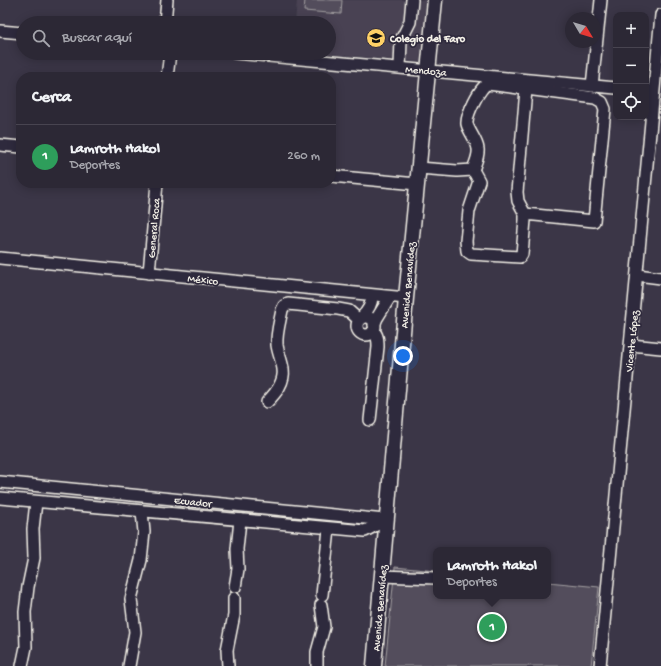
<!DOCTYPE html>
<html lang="es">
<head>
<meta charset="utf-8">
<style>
  body { margin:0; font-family:"Gochi Hand",sans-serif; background:#34303d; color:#f1f3f6 }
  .controls { position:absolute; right:12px; top:12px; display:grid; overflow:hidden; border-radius:8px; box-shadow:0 2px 10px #0003 }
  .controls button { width:36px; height:36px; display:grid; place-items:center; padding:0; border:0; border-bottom:1px solid #484450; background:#2c2835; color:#f1f3f6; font:20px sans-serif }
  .compass { position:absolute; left:565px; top:12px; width:36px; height:36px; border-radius:50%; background:#2c2835; box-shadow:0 2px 10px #0003; rotate:128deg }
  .you { position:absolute; left:403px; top:356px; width:14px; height:14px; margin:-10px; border:3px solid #fff; border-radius:50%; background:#1a73e8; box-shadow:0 0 0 6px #1a73e833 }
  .badge { display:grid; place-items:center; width:26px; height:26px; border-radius:50%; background:#8c9099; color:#fff; font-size:13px; font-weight:700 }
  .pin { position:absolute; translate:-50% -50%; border:2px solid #fff; box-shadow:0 1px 4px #0006 }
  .popup { position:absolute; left:433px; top:547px; width:118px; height:52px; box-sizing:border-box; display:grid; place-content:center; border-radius:8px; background:#2c2835; filter:drop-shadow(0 1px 3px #0005); font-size:13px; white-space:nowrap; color:#a6a6ad }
  .popup b { font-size:15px; color:#f1f3f6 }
  .popup::after { content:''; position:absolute; left:50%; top:100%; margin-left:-8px; border:8px solid transparent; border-top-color:#2c2835 }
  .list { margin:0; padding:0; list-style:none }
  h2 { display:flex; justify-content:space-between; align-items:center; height:52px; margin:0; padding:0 16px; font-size:17px }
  h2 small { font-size:13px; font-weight:400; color:#a6a6ad }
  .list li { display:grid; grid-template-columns:26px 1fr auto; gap:12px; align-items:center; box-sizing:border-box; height:64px; padding:0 16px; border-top:1px solid #484450 }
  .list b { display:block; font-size:15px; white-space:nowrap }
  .list p { margin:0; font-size:13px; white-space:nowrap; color:#a6a6ad }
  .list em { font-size:13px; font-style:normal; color:#a6a6ad }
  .icon { flex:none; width:22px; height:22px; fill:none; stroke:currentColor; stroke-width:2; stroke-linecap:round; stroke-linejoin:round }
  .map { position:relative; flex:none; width:661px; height:666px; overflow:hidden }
  .search { position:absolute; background:#2c2835; box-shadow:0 2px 10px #0003; left:16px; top:16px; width:320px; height:44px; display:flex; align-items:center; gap:10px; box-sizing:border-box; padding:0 14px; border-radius:22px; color:#a6a6ad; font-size:15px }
  .panel { position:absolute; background:#2c2835; box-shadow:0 2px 10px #0003; left:16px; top:72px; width:320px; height:116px; border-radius:16px }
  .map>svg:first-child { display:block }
</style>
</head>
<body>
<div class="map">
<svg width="661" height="666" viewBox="0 0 661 666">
  <rect width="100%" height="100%" fill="#3b3647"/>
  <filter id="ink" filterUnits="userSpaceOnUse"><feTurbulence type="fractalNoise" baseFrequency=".025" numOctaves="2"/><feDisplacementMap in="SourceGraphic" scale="8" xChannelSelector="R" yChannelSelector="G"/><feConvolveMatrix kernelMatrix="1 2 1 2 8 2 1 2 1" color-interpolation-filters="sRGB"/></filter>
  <g filter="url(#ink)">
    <polygon fill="#484352" points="297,0 427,0 420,62 315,53 329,53 329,23 295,23"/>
    <g fill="#534e5c" stroke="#a4a0a2">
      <polygon points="305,0 342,0 341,14 304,11"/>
      <polygon points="395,567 436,571 436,596 548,596 548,582 599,587 591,666 385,666"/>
    </g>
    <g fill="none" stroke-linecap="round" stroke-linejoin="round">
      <g stroke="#f4f1e8" stroke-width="14">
        <g id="minor">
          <polyline points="165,23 167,0"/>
          <polyline points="0,31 23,33"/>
          <polyline points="235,53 616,88"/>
          <polyline points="400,67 401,40 410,22 412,0"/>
          <polyline points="167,77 170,53"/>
          <polyline points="592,86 601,0"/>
          <polyline points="0,145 21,147"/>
          <polyline points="419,168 457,171 473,170"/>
          <path d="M473,170c2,-7 6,-14 5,-21 -1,-9 -9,-17 -11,-25 -1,-9 13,-38 21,-40l107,14 7,4 3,7 -11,112 -69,-7"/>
          <polyline points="473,170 479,181 469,211 466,241 467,251 471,254 520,257 522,254 525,220 525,214 518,201 517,192 526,90"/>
          <polyline points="331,176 417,184"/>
          <polyline points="0,258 406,298"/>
          <polyline points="149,273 157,183"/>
          <polyline points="637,275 661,278"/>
          <circle cx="366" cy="326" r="9"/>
          <path d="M361,318c6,-6 11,-13 11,-22"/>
          <polyline points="374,325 377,318 390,297"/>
          <polyline points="631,345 661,348"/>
          <path d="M267,402c9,-9 18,-20 16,-33 -1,-8 -5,-16 -6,-24 -1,-11 3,-24 5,-35l2,-4 4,-2 50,5 11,2 10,9"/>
          <path d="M370,420l8,-73c0,-6 0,-13 -5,-16"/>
          <polyline points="0,482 385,520"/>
          <polyline points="0,498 365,531 386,520"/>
          <polyline points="381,576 436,578"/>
          <polyline points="235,587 238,569 237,549 240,520"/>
          <polyline points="322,595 329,529"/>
          <polyline points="22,666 26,647 25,612 28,587 34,558 33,529 36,502"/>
          <polyline points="129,666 135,632 131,599 141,560 144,532 142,512"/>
          <polyline points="228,666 227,650 234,615 234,598"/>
          <polyline points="317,666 317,652 324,627 321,605"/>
          <polyline points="600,666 661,15"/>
        </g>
      </g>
      <g stroke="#f4f1e8" stroke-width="17">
        <polyline id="major" points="374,666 406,298 435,0"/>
      </g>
      <use href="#minor" stroke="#2f2a3d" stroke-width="11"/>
      <use href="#major" stroke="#2f2a3d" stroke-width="14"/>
    </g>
  </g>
  <defs>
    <g id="school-disc" transform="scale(1)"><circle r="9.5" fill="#ffd166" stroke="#2f2a3d"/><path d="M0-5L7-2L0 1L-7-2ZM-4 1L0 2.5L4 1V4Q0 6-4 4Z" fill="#111"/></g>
  </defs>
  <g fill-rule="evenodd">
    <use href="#school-disc" x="376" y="38"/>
  </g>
  <g text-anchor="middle" stroke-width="3.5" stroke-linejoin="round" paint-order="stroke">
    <g font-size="11" font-weight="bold" fill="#f4f1e8" stroke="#2f2a3d" text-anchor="start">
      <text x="390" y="42">Colegio del Faro</text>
    </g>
    <g font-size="11" fill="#f4f1e8" stroke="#2f2a3d">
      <text transform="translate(426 70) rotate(5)" y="4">Mendoza</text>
      <text transform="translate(153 228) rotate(-85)" y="4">General Roca</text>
      <text transform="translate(203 279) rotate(6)" y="4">México</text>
      <text transform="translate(407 285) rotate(-85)" y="4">Avenida Benavídez</text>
      <text transform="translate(631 341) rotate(-84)" y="4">Vicente López</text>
      <text transform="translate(193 501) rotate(6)" y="4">Ecuador</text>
      <text transform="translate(379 608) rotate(-85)" y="4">Avenida Benavídez</text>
    </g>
  </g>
</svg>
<div class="controls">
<button>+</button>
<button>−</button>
<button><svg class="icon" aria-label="locate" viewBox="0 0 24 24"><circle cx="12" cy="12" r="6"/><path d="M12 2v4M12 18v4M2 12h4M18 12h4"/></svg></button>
</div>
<svg class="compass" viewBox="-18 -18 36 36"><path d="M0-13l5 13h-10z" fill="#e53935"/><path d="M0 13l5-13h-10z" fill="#a6a6ad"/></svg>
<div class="you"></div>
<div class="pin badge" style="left:492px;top:627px;background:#2e9e5b">1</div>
<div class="popup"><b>Lamroth Hakol</b>Deportes</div>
<div class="search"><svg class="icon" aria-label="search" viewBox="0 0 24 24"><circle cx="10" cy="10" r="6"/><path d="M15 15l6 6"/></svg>Buscar aquí</div>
<section class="panel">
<h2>Cerca<small></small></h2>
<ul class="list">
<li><span class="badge" style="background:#2e9e5b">1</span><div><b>Lamroth Hakol</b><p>Deportes</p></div><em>260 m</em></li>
</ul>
</section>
</div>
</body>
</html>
